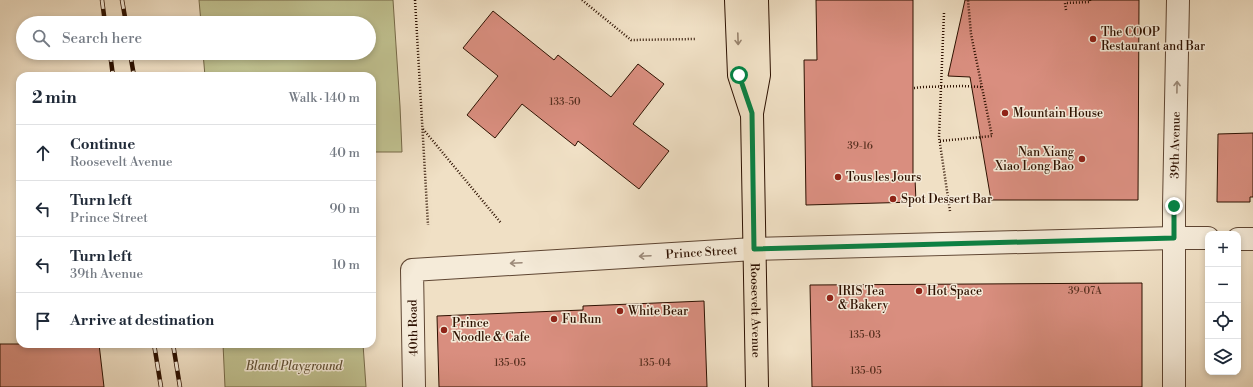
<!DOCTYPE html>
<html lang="en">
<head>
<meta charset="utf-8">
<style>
  body { margin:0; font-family:"Libre Bodoni",serif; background:#f2f2f3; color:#1f2937 }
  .controls { position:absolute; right:12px; bottom:12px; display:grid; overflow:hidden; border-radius:8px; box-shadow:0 2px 6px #0003 }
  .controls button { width:36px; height:36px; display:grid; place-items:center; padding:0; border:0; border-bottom:1px solid #e0e1e3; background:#fff; color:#1f2937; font:20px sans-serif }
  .stop { position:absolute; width:12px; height:12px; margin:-9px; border:3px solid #0b8043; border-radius:50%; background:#fff }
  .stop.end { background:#0b8043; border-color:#fff; box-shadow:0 1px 4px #0008 }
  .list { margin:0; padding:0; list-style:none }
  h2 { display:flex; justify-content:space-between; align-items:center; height:52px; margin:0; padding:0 16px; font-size:17px }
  h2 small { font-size:13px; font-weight:400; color:#747a83 }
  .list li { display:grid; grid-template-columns:26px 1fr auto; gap:12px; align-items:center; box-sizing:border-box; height:56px; padding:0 16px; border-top:1px solid #e0e1e3 }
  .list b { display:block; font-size:15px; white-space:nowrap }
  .list p { margin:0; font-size:13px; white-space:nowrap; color:#747a83 }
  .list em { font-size:13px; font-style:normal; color:#747a83 }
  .icon { flex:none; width:22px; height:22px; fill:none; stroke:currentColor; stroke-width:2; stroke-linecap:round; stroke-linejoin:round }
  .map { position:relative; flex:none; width:1253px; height:387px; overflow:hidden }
  .search { position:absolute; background:#fff; box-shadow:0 2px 6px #0003; left:16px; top:16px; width:360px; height:44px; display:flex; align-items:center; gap:10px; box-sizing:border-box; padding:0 14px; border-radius:22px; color:#747a83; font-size:15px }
  .panel { position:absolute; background:#fff; box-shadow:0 2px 6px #0003; left:16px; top:72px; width:360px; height:276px; border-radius:12px }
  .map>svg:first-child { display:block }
</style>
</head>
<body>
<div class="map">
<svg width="1253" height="387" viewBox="0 0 1253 387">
  <rect width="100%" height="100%" fill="#f0e0c5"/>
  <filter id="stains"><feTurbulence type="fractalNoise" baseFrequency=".005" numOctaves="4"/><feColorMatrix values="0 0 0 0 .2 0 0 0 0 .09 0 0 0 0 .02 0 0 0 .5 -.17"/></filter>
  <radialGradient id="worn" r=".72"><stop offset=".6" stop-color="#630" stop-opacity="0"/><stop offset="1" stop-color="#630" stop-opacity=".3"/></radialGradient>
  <g fill="#c0c190" stroke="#766948">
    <polygon points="199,0 393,0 400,106 402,152 372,152 372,76 205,76 203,53 369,53 369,23 201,23"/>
    <polygon points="223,344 363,344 366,387 225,387"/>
  </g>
  <g fill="#d98e7f" stroke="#2d1101">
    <polygon points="816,0 913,0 913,178 915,178 916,202 806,205 804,60 817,60"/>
    <polygon points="965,0 1139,0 1138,200 991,200 970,77 948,76"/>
    <polygon points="493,11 554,60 558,55 611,97 638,64 664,84 633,124 669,151 639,189 578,141 575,146 522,104 495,138 467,115 498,76 463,48"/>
    <polygon points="1253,133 1253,197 1250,197 1250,202 1217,202 1218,134"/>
    <polygon points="1142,283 1142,387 812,387 810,285"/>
    <polygon points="704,301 707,387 439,387 437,316 583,310 583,306"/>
    <polygon points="0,344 99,344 104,387 0,387"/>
  </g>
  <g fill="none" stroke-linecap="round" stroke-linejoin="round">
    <g stroke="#5e4532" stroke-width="24">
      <g id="minor">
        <polyline points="1238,239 1253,239"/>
        <path id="s1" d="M414,387l-2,-117 342,-21 420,-11h34"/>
        <path id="s2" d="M1174,387v-181l4,-206"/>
      </g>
    </g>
    <g stroke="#2d1101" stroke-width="24">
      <g id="major">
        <polyline points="736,0 739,75 751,112"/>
        <path id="s3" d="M757,0l2,75 -7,38 5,274"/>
      </g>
    </g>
    <g stroke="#2d1101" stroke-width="2.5" stroke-dasharray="1 2" stroke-linecap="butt">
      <polyline points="415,0 428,225"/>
      <polyline points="582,0 631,40 695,39"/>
      <polyline points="1066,10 1065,3 1090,2 1090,0"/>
      <polyline points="944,13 939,137 950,211"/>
      <polyline points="962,86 982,87"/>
      <polyline points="914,88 923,87"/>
      <polyline points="423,129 501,223"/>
      <polyline points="940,141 992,136 971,34 968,0"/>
    </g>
    <use href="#minor" stroke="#f5ebd9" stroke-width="22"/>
    <use href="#major" stroke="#f0e0c5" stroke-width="22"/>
    <g stroke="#2d1101" stroke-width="4.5">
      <g id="rail">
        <polyline points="102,0 105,23"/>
        <polyline points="122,0 126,23"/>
        <polyline points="110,53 113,76"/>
        <polyline points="130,53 134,76"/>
        <polyline points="154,344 161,387"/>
        <polyline points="173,344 180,387"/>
      </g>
    </g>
    <use href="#rail" stroke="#f5ebd9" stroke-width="3" stroke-dasharray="9" stroke-linecap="butt"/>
    <polyline stroke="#2d1101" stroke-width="2.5" stroke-dasharray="1 2" stroke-linecap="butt" points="923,87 962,86"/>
  </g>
  <defs><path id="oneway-shaft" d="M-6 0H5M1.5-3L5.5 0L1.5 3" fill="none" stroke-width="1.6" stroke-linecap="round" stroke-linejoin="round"/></defs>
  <use stroke="#98836d" href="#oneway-shaft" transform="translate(738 39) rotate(88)"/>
  <g stroke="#9b8978">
    <use href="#oneway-shaft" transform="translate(1177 87) rotate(-89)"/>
    <use href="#oneway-shaft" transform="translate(645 256) rotate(177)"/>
    <use href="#oneway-shaft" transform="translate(516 263) rotate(177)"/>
  </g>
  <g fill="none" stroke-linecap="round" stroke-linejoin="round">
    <polyline stroke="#0b8043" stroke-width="5" points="739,75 752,113 754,249 1174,238 1174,206"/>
  </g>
  <g fill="#8f2418" stroke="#f5ebd9" stroke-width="1.5">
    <circle cx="1093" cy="39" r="4"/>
    <circle cx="1005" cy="113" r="4"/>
    <circle cx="1082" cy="159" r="4"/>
    <circle cx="838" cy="177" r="4"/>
    <circle cx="893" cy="199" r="4"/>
    <circle cx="919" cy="291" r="4"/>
    <circle cx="830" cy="298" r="4"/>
    <circle cx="620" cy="311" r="4"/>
    <circle cx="554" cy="319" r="4"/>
    <circle cx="444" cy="330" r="4"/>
  </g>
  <g text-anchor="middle" stroke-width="3" stroke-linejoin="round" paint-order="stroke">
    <g font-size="10" fill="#583020">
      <text x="565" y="105">133-50</text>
      <text x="860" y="149">39-16</text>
      <text x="1085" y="294">39-07A</text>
      <text x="865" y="338">135-03</text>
      <text x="510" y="366">135-05</text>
      <text x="655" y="366">135-04</text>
      <text x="866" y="374">135-05</text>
    </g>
    <g font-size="12" fill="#2d1101" stroke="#f5ebd9" text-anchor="start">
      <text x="1101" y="36">The COOP<tspan x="1101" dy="14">Restaurant and Bar</tspan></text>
      <text x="1013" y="117">Mountain House</text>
      <text x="1074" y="156" text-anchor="end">Nan Xiang<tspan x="1074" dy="14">Xiao Long Bao</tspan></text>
      <text x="846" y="181">Tous les Jours</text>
      <text x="901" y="203">Spot Dessert Bar</text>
      <text x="838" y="295">IRIS Tea<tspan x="838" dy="14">&amp; Bakery</tspan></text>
      <text x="927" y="295">Hot Space</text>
      <text x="628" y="315">White Bear</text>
      <text x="562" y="323">Fu Run</text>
      <text x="452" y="327">Prince<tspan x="452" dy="14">Noodle &amp; Cafe</tspan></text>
    </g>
    <g font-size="12" fill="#2d1101" stroke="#f5ebd9">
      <text dy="4" stroke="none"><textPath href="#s2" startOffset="242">39th Avenue</textPath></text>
      <text dy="4" stroke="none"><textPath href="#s1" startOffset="407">Prince Street</textPath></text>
      <text dy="4" stroke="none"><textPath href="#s3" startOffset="311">Roosevelt Avenue</textPath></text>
      <text transform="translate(413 328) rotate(-91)" y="4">40th Road</text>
    </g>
    <g font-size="12" font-style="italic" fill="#604f33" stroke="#f5ebd9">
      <text x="294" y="370">Bland Playground</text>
    </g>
  </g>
  <rect width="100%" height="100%" filter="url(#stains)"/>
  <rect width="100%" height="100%" fill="url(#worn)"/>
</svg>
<div class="controls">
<button>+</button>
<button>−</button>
<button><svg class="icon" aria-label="locate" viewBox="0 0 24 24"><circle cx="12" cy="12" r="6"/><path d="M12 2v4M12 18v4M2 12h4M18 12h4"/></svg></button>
<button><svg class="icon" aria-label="layers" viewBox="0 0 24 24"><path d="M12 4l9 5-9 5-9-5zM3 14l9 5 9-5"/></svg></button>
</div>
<div class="stop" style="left:739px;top:75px"></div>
<div class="stop end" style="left:1174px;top:206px"></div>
<div class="search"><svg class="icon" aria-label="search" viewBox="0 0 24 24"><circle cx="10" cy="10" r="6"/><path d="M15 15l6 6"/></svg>Search here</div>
<section class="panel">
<h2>2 min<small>Walk · 140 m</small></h2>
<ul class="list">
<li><svg class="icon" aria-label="ahead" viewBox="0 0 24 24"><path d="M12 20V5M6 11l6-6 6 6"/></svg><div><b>Continue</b><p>Roosevelt Avenue</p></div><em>40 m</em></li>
<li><svg class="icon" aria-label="left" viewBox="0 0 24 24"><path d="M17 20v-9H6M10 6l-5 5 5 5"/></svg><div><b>Turn left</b><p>Prince Street</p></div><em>90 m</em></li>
<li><svg class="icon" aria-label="left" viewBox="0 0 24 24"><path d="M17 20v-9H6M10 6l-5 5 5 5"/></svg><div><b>Turn left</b><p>39th Avenue</p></div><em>10 m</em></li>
<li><svg class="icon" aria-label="arrive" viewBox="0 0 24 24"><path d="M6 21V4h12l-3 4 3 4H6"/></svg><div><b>Arrive at destination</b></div></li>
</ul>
</section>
</div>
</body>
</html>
